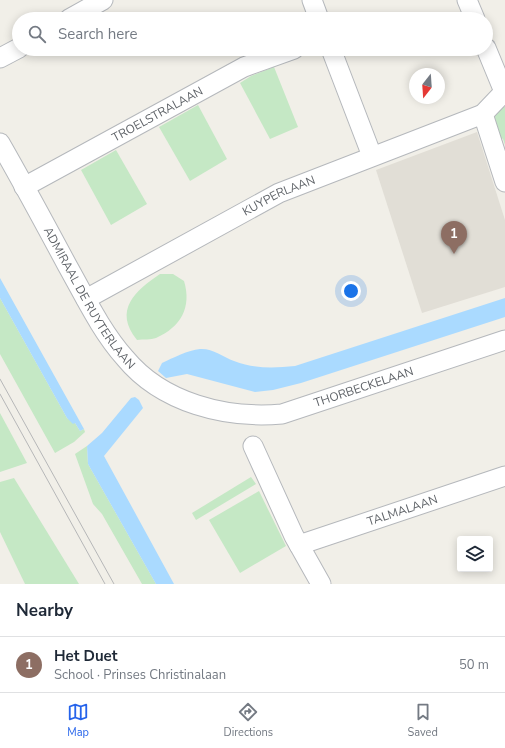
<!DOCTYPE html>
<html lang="en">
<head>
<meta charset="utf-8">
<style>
  body { margin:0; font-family:"Nunito Sans",sans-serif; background:#f2f2f3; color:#1f2937 }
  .controls { position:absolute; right:12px; bottom:12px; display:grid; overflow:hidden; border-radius:4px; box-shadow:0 2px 10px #0003 }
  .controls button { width:36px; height:36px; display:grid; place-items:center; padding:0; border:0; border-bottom:1px solid #e0e1e3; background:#fff; color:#1f2937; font:20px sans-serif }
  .compass { position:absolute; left:409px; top:68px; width:36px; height:36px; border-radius:50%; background:#fff; box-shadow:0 2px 10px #0003; rotate:197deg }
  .you { position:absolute; left:351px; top:291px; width:14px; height:14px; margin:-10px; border:3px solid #fff; border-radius:50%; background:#1a73e8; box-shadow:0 0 0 6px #1a73e833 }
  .badge { display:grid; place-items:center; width:26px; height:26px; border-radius:50%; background:#2563eb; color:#fff; font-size:13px; font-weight:700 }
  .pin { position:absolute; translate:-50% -33px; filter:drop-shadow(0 1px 2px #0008) }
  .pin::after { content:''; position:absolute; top:21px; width:14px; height:12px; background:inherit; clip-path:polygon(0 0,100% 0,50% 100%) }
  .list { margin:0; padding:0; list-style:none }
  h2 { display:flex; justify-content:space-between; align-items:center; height:52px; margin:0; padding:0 16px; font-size:17px }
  h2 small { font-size:13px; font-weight:400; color:#747a83 }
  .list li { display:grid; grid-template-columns:26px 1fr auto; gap:12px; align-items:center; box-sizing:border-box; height:56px; padding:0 16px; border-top:1px solid #e0e1e3 }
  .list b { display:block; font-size:15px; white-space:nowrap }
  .list p { margin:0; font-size:13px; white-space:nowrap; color:#747a83 }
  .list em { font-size:13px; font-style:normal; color:#747a83 }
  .icon { flex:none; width:22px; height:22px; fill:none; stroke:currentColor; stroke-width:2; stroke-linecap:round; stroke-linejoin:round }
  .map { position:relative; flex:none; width:505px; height:584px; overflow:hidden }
  .search { position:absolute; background:#fff; box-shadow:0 2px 10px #0003; left:12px; right:12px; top:12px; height:44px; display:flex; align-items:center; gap:10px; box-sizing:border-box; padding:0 14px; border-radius:22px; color:#747a83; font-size:15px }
  .sheet { height:108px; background:#fff }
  nav { display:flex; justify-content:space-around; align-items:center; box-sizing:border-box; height:56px; border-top:1px solid #e0e1e3; background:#fff; font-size:11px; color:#747a83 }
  nav a { display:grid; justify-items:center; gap:2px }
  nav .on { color:#2563eb }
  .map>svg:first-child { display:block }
</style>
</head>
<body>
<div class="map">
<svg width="505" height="584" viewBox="0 0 505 584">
  <rect width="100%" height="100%" fill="#f1efe8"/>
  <polygon fill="#e1ded6" points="477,132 505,220 505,287 422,313 376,170"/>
  <g fill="#c5e8c5">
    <polygon points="274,67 298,127 270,139 240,83 251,76"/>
    <polygon points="198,105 227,159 190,181 159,127"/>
    <polygon points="500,107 505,107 505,145 503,139 495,135 493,113"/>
    <polygon points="116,150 147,204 111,225 81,170"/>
    <path d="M160,274h13l11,7c8,26 -3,46 -28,57 -5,2 -13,1 -19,2 -24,-30 -2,-49 23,-66z"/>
    <polygon points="0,298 67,418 75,423 80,431 84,429 85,432 74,442 55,453 0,354"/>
    <polygon points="0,413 27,463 0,472"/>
    <polygon points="87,446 88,464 156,584 142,584 102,514 93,504 75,454"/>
    <polygon points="251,477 256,484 196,520 192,513"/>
    <polygon points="14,478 79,584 25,584 0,532 0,482"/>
    <polygon points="259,491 286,546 240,573 209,520"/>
  </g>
  <g fill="#aadaff">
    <polygon points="0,278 84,429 80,431 75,423 73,424 67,418 0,298"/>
    <path d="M505,298v19l-204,66 -28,7 -18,2 -68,-18 -21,4 -8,-7 4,-8c11,-5 26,-13 38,-14 12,-1 23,8 34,12 21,8 40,7 61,5z"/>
    <polygon points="135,397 139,400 143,408 104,456 174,584 156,584 88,464 87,446 102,433 131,398"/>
  </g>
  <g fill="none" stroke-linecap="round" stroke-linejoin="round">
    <g stroke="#b5b8bc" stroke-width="21">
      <g id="minor">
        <polyline points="312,0 319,19"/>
        <polyline points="467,0 475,19"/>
        <polyline points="69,19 103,0"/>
        <polyline points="486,48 505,94"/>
        <polyline points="331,49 372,156"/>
        <polyline points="0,58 19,48"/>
        <polyline points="483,114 505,182"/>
        <path id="s1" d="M0,143c23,40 45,81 67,122 18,32 34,66 58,93 37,45 101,61 157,56l223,-74"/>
        <path id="s2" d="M24,187l220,-120 50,-18"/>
        <path id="s3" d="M86,299l193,-106 204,-79 20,-21"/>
        <polyline points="253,446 294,536 321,584"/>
        <path id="s4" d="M299,545l206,-69"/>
      </g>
    </g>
    <use href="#minor" stroke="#fff" stroke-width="19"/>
    <g stroke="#b6b7b8" stroke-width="1">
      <polyline points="0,379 114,584"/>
      <polyline points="0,394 105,584"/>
    </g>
  </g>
  <g text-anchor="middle" stroke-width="3" stroke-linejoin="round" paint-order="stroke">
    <g font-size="12" fill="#5f6368" stroke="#fff">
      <text dy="4" stroke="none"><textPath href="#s2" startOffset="152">TROELSTRALAAN</textPath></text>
      <text dy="4" stroke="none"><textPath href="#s3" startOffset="219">KUYPERLAAN</textPath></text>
      <text dy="4" stroke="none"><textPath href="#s1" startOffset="179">ADMIRAAL DE RUYTERLAAN</textPath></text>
      <text dy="4" stroke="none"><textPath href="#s1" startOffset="508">THORBECKELAAN</textPath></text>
      <text dy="4" stroke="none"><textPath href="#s4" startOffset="109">TALMALAAN</textPath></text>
    </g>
  </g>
</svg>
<div class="controls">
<button><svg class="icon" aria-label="layers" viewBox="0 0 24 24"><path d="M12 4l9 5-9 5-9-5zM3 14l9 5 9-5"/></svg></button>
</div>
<svg class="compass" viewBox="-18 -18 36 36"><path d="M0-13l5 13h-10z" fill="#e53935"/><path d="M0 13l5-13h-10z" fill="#747a83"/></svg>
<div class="you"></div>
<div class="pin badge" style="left:454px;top:254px;background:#8d6e63">1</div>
<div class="search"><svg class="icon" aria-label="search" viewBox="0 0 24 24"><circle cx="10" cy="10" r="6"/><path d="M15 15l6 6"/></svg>Search here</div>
</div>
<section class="sheet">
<h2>Nearby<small></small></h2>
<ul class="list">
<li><span class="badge" style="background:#8d6e63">1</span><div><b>Het Duet</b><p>School · Prinses Christinalaan</p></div><em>50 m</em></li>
</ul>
</section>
<nav>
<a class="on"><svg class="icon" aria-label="map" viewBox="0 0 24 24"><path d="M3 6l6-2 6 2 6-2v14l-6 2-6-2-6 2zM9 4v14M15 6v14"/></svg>Map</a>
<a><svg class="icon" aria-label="directions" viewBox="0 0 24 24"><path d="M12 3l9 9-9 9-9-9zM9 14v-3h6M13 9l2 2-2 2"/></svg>Directions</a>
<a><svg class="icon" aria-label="saved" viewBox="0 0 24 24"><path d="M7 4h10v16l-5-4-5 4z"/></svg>Saved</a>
</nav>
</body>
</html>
